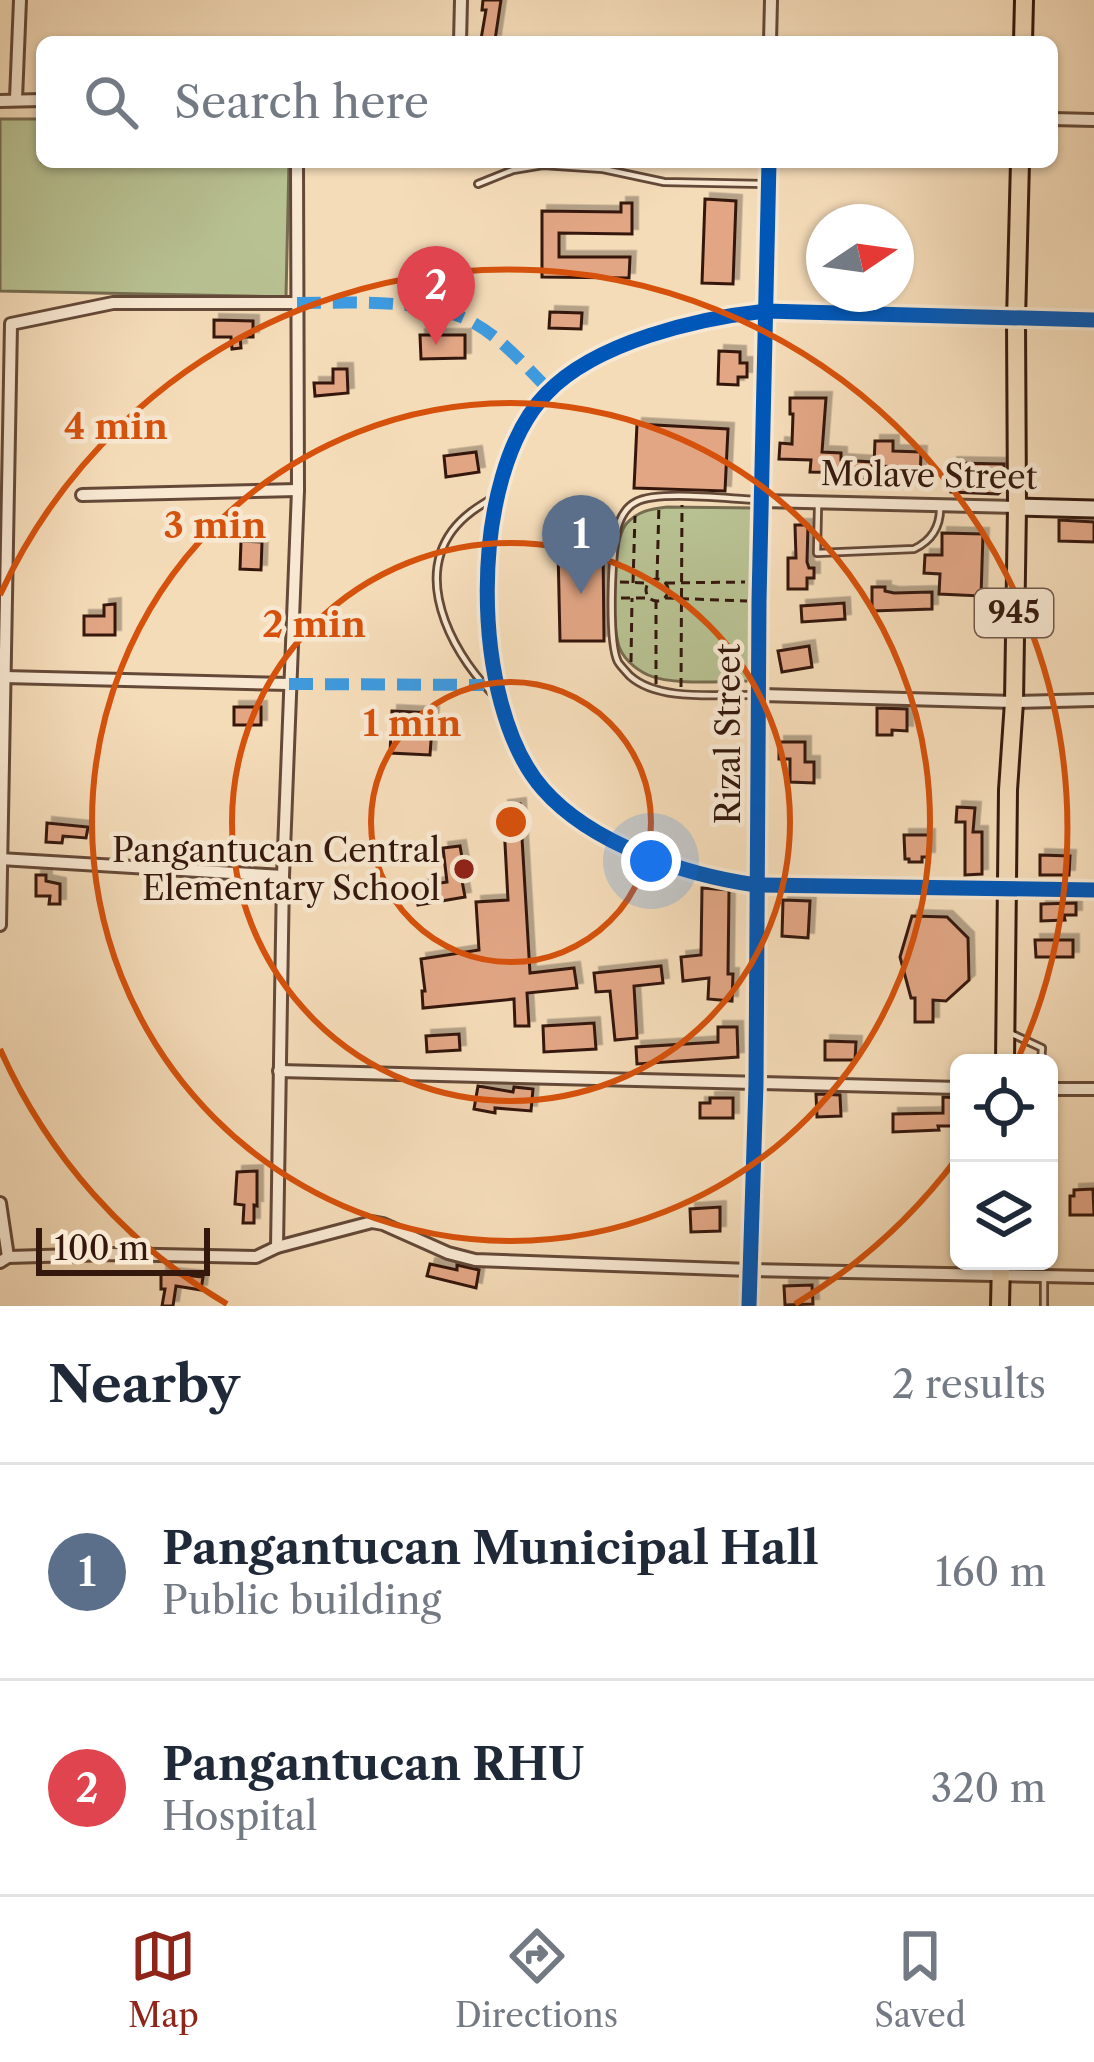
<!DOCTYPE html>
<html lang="en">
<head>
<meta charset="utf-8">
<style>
  body { margin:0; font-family:"Libre Caslon Text",serif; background:#f6f6f7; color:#1f2937 }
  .controls { position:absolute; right:36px; bottom:36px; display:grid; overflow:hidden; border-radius:18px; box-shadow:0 3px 9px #0004 }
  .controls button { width:108px; height:108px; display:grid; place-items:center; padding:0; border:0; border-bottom:3px solid #e0e1e3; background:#fff; color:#1f2937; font:60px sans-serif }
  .compass { position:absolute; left:806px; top:204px; width:108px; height:108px; border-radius:50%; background:#fff; box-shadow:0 3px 9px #0004; rotate:77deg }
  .scale { position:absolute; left:36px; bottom:30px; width:174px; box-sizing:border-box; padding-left:12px; border:6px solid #34180d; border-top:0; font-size:33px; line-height:42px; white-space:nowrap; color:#34180d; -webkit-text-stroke:9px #f8e8d2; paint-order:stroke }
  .you { position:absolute; left:651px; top:861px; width:42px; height:42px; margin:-30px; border:9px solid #fff; border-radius:50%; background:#1a73e8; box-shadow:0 0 0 18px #1a73e833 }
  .badge { display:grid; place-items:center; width:78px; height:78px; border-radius:50%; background:#8f2418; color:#fff; font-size:39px; font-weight:700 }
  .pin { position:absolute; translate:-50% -99px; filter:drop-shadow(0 3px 6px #0008) }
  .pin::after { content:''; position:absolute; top:63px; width:42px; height:36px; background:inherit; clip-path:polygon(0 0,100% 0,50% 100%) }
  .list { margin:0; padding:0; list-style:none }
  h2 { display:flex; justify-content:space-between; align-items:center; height:156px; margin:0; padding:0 48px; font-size:51px }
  h2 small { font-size:39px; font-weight:400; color:#747a83 }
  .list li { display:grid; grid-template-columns:78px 1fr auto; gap:36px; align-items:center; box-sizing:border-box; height:216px; padding:0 48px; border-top:3px solid #e0e1e3 }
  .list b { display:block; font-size:45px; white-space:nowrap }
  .list p { margin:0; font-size:39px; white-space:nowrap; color:#747a83 }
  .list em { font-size:39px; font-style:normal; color:#747a83 }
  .icon { flex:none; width:66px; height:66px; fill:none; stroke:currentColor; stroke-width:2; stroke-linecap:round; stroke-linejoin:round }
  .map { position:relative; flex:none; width:1094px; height:1306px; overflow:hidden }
  .search { position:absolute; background:#fff; box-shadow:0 3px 9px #0004; left:36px; right:36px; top:36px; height:132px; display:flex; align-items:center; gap:30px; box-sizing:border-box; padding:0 42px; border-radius:18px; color:#747a83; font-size:45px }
  .sheet { height:588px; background:#fff }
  nav { display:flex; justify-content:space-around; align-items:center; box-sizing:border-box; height:168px; border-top:3px solid #e0e1e3; background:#fff; font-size:33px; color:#747a83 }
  nav a { display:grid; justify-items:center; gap:6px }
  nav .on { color:#8f2418 }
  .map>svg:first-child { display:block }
</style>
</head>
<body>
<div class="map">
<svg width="1094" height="1306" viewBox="0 0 1094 1306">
  <defs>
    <filter id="shadow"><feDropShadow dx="5.5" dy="-5.5" stdDeviation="0" flood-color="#0004"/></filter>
  </defs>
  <rect width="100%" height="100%" fill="#f5dcb9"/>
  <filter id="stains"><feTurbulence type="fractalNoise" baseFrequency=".00167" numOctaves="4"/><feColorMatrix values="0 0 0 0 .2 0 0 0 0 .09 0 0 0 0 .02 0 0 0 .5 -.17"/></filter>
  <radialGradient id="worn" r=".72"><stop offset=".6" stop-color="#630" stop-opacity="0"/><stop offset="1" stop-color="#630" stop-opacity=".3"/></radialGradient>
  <g fill="#b8c192" stroke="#766c50" stroke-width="3">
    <polygon points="0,119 42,119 42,162 289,162 286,297 0,291"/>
    <path d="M667,507l88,1 -5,173c-28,0 -77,5 -102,-6 -13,-6 -27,-18 -30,-32 -6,-23 -6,-101 8,-119 12,-13 24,-15 41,-17z"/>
  </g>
  <g fill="#e2a685" stroke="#34180d" stroke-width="3" filter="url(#shadow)">
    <polygon points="483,0 501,0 495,40 481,39 486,10 482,10"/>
    <polygon points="705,199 736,201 733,284 702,283"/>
    <polygon points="621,203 632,203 632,234 559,233 559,257 630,257 629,278 542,277 542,211 621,212"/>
    <polygon points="550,312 582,313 581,329 549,328"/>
    <polygon points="214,320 253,321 253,337 240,337 241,348 232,349 231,337 214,337"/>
    <polygon points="420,335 465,335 465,358 421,359"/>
    <polygon points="719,351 740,352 740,363 747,363 747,377 738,377 738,385 718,384"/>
    <polygon points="333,369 347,369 348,393 315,396 314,383 333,383"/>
    <polygon points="790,398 826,398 822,452 841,453 841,460 872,462 871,480 857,479 857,473 810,472 811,460 779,459 780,443 792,444 793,414 790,414"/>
    <polygon points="637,424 728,429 725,491 634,488"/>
    <polygon points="875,441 893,441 893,451 921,452 920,479 906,478 906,467 874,466"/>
    <polygon points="476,452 479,472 446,477 444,456"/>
    <polygon points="952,463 1004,464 1003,490 998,494 951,492"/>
    <polygon points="1059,520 1094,522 1094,542 1059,541"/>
    <polygon points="795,525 808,525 807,562 809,568 814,568 814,578 807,578 807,589 788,589 788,558 796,558"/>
    <polygon points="942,533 983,534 981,596 939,594 940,574 924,573 925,555 942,555"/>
    <polygon points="241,541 262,542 261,570 240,569"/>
    <polygon points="603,547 604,641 560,641 558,548"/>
    <polygon points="872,587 885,587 885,591 894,593 932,592 932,609 872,611"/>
    <polygon points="844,603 845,619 802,622 801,606"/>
    <polygon points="115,604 115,635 84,635 84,616 104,616 104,605"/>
    <polygon points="809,646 812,667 782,672 778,651"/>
    <rect x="234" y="707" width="27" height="18"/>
    <polygon points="877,708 907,709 907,731 892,730 892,735 877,735"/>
    <polygon points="392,711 433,713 430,755 390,753"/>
    <polygon points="779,742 805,742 805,762 814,762 814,783 790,782 790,759 779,759"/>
    <polygon points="520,804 530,973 574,968 577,988 527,993 529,1026 515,1026 514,999 423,1008 422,991 425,991 421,959 479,950 476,902 508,900 503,806"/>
    <polygon points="957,807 975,808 973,832 982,832 982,874 965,875 965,822 956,822"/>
    <polygon points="47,823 88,827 86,838 63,836 62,843 46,842"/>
    <polygon points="904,835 929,835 929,857 922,857 922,862 909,862 909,859 905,859"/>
    <polygon points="460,846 463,863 459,864 465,897 418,905 415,887 447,882 443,848"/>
    <polygon points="1040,855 1070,856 1069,875 1040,875"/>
    <polygon points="36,875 46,875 46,881 60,884 60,904 49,904 50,896 36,896"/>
    <polygon points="702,888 729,890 728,974 733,974 732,1001 708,999 709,978 683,981 681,957 701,955"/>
    <polygon points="783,900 810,901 808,938 782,936"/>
    <polygon points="1076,903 1076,915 1064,915 1065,920 1041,921 1041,904"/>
    <polygon points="912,916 947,917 968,938 969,980 946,1001 933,1000 933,1022 915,1022 915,998 911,998 900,957"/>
    <polygon points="1035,940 1073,940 1073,957 1036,957"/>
    <polygon points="661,966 663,983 634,986 637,1038 615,1040 610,991 596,992 594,973"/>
    <polygon points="594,1023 596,1049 544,1052 543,1026"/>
    <polygon points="718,1027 737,1027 738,1057 637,1064 636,1047 718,1042"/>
    <polygon points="459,1034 460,1050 427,1052 426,1036"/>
    <polygon points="825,1041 856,1042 855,1060 825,1060"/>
    <polygon points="478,1086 513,1092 514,1087 533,1089 531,1111 495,1108 495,1113 474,1109"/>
    <polygon points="816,1094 840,1095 841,1116 817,1117"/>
    <polygon points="943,1097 959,1098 959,1126 938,1126 939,1130 893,1132 893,1114 943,1113"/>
    <polygon points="710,1098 733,1098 733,1118 700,1118 700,1103 710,1103"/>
    <polygon points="257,1171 257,1206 254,1205 254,1223 243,1223 244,1205 235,1204 237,1172"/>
    <polygon points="1093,1189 1094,1215 1070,1215 1070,1196 1074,1196 1074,1190"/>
    <polygon points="720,1207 720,1231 691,1232 690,1209"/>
    <polygon points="430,1264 457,1270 457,1265 479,1270 476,1288 427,1276"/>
    <polygon points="161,1273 203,1277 201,1290 176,1286 173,1306 162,1306 165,1289 161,1289"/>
    <polygon points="812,1285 813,1304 785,1305 784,1286"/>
  </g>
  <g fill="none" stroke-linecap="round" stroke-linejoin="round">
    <g stroke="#644938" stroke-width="10">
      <g id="lane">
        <polyline points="478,184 513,170 543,165 603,169 664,182 768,184"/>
        <path d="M496,496c-17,10 -32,19 -44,35 -39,54 5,130 46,168"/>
        <path d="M818,507l-1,46 97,-4c19,-9 27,-24 26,-44"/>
        <path d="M756,695c-38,-1 -97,7 -126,-19 -1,-1 -12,-13 -12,-14 -10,-20 -7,-118 1,-139 3,-8 9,-17 17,-21 22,-12 93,-3 121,-2"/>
        <polyline points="1012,1034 1042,1048 1041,1063"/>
        <polyline points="1044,1306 1044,1276"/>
      </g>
    </g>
    <g stroke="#644938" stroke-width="16">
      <g id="street">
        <polyline points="460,42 461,0"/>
        <polyline points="770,42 771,0"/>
        <polyline points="16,99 20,0"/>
        <polyline points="0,101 42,100"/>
        <polyline points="1052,119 1094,120"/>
        <path d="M1094,320l-328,-9c-68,7 -170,31 -219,82 -80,81 -78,312 -4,396 49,56 143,86 213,96l338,5"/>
        <polyline points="82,495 298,490"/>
        <polyline points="762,501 1017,507"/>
        <polyline points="4,677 289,684"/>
        <polyline points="758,695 1014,702 1094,700"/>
        <polyline points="0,859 283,876"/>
        <polyline points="0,925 11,324 113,303 297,303"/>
        <polyline points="279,1071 959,1088"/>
        <polyline points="1049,1089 1094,1089"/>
        <polyline points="0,1203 8,1257"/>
        <polyline points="277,1247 283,876 298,490 297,162"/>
        <polyline points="0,1262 8,1257 111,1254 256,1257 277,1247 372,1222 383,1224 448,1253 475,1260 750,1270 1094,1277"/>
        <polyline points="749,1306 756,1084 759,601 769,162"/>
      </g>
    </g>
    <g stroke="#34180d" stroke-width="21">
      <polyline id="secondary" points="1017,507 1094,509"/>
    </g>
    <g stroke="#34180d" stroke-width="22">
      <g id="primary">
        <polyline points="1023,42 1024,0"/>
        <polyline points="1005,1063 1008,790 1014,702 1017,507 1016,320 1020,162"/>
        <polyline points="1000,1306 1001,1261"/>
      </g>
    </g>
    <g stroke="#34180d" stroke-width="3" stroke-dasharray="9 6" stroke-linecap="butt">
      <circle cx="657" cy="590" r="11"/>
      <polyline points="657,579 659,504"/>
      <polyline points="620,582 647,583"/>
      <polyline points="633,583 635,516"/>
      <polyline points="666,583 745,582"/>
      <polyline points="621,598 647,598"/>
      <polyline points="665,598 747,601"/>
      <polyline points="631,662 632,598"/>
      <polyline points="656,684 656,601"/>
      <polyline points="681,687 682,505"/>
    </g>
    <use href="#lane" stroke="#f8e8d2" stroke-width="4.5"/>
    <use href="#street" stroke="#f8e8d2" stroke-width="10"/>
    <use href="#secondary" stroke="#f8e8d2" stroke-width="15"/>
    <use href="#primary" stroke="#f5dcb9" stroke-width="16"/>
    <g stroke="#3e9ade" stroke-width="12" stroke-dasharray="24 12" stroke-linecap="butt">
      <path d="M297,303c49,0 132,-5 175,19 30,16 53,44 77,68"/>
      <polyline points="289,684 484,685"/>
    </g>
    <g stroke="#f8e8d2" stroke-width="22">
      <g id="cycleway">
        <path d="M1094,320l-328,-9c-68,7 -170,31 -219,82 -80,81 -78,312 -4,396 49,56 143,86 213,96l338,5"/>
        <polyline points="749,1306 756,1084 759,601 769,162"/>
      </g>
    </g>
    <use href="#cycleway" stroke="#0057b8" stroke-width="15"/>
  </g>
  <g fill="none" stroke="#d6520c" stroke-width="6">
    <circle cx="511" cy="822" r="140"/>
    <circle cx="511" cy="822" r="279"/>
    <circle cx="511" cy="822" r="419"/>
    <path d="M957 1158A559 559 0 0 1 795 1304M227 1304A559 559 0 0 1 0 1049M0 595A559 559 0 1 1 1016 1063"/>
  </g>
  <circle fill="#8f2418" stroke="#f8e8d2" stroke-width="4.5" cx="464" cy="869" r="12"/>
  <g text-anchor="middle" stroke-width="9" stroke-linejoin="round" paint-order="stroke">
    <rect fill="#f8e8d2" stroke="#6f5648" stroke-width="3" x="975" y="589" width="78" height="48" rx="9"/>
    <g font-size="30" font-weight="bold" fill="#34180d">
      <text x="1014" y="623">945</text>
    </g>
    <g font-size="33" fill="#34180d" stroke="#f8e8d2">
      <text transform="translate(929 475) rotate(1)" y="12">Molave Street</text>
      <text transform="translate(728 734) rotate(-90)" y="12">Rizal Street</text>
    </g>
    <g font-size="33" fill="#34180d" stroke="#f8e8d2" text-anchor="end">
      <text x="440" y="862">Pangantucan Central<tspan x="440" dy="38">Elementary School</tspan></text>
    </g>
  </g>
  <circle cx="511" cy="822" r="18" fill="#d6520c" stroke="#f8e8d2" stroke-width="6"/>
  <g font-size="36" text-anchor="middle" font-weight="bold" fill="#d6520c" stroke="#f8e8d2" stroke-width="9" stroke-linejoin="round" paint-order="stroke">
    <text x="116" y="439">4 min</text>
    <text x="215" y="538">3 min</text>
    <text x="314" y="637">2 min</text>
    <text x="412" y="736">1 min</text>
  </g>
  <rect width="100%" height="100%" filter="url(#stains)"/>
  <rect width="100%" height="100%" fill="url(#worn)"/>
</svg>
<div class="controls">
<button><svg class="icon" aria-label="locate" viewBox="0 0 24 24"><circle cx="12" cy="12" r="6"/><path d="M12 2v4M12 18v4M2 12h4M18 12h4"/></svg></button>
<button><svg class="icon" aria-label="layers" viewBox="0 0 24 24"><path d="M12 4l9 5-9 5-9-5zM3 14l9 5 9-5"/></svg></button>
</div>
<svg class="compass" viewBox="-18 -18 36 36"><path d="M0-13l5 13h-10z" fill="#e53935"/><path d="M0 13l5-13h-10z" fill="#747a83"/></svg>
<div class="scale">100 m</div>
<div class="you"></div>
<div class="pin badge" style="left:581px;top:594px;background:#5c6f8a">1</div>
<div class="pin badge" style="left:436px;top:345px;background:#e0444e">2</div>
<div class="search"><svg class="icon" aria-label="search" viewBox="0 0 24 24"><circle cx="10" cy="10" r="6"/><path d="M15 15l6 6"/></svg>Search here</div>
</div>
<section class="sheet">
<h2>Nearby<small>2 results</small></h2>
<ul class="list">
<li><span class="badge" style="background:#5c6f8a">1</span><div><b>Pangantucan Municipal Hall</b><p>Public building</p></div><em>160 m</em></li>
<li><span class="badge" style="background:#e0444e">2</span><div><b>Pangantucan RHU</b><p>Hospital</p></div><em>320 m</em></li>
</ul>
</section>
<nav>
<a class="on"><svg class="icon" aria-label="map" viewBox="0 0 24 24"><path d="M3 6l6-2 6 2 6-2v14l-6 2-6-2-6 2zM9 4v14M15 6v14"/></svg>Map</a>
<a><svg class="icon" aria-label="directions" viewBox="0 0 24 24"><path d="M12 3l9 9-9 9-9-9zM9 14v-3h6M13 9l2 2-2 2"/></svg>Directions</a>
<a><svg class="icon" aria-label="saved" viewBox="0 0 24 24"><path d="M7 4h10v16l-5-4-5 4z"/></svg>Saved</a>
</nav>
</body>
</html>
